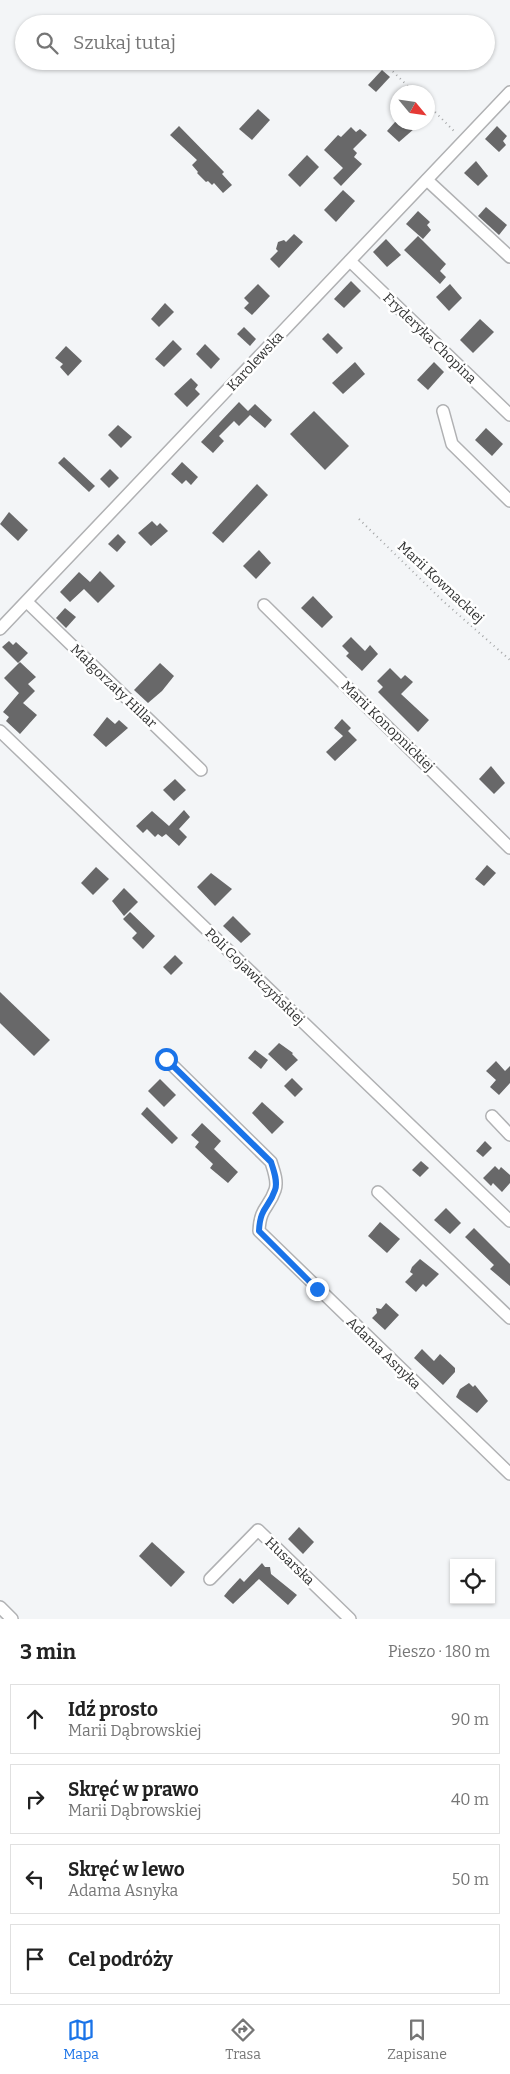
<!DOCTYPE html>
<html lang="pl">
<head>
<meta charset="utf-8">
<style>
  body { margin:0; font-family:Bitter,serif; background:#f2f2f2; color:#222 }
  .controls { position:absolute; right:15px; bottom:15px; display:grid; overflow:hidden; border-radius:0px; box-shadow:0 1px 4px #0004 }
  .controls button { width:45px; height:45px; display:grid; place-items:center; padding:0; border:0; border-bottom:1px solid #e0e0e0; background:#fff; color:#222; font:25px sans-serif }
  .compass { position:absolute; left:390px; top:85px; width:45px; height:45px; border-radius:50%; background:#fff; box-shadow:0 1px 4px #0004; rotate:119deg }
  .stop { position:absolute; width:15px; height:15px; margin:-11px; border:4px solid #1a73e8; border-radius:50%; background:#fff }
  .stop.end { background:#1a73e8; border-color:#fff; box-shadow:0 1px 5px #0008 }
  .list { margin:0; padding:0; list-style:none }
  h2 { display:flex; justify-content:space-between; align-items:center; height:65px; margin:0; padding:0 20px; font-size:21px }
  h2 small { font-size:16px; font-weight:400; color:#767676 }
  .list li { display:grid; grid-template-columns:32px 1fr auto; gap:15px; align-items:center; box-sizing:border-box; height:70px; margin:0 10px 10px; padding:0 10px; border:1px solid #e0e0e0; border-radius:0px }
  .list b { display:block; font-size:19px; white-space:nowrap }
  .list p { margin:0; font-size:16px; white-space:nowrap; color:#767676 }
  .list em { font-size:16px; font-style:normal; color:#767676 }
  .icon { flex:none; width:28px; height:28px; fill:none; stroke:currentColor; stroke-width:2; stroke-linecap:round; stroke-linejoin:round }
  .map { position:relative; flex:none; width:510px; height:1619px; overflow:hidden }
  .search { position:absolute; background:#fff; box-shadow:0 1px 4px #0004; left:15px; right:15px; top:15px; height:55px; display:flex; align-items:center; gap:12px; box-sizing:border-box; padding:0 18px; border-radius:28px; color:#767676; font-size:19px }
  .sheet { height:385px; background:#fff }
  nav { display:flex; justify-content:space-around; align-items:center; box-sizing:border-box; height:70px; border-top:1px solid #e0e0e0; background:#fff; font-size:14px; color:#767676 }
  nav a { display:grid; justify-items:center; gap:2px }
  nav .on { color:#1a73e8 }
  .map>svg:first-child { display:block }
</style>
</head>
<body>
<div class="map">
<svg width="510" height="1619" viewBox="0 0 510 1619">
  <rect width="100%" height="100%" fill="#f3f5f7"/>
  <g fill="#686869">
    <polygon points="382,70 390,77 376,92 368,85"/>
    <polygon points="258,109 270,120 252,140 239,129"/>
    <polygon points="395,122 422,122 399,142 387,131"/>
    <polygon points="179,126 224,172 222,174 232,185 223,193 214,183 212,185 208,181 206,182 197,173 198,172 192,165 197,160 170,135"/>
    <polygon points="497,126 507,136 503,141 506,145 499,152 485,139"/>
    <polygon points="351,127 356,132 360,129 367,135 353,149 357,153 354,157 362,164 341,186 333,178 343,168 324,150 338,135 341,137"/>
    <polygon points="307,155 319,167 300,187 288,175"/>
    <polygon points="476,161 488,176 478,186 464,173"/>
    <polygon points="343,190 355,201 336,222 324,210"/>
    <polygon points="486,207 507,225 499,235 478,216"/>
    <polygon points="418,211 430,222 427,225 431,230 423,239 406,224"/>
    <polygon points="294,234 303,242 279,268 270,259 278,251 276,249 278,242 284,240 286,242"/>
    <polygon points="418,236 446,264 440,271 446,277 440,284 404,250"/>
    <polygon points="386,239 401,255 387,267 373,252"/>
    <polygon points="351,281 361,291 344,308 334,299"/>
    <polygon points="258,284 270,296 252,315 244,308 249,303 244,298"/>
    <polygon points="450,284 462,298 449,311 436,297"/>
    <polygon points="165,303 174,312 159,327 151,319"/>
    <polygon points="480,319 494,332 473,353 460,340"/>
    <polygon points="244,327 256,339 250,346 237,334"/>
    <polygon points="328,333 343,348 337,354 322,339"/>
    <polygon points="173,340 182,349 164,367 155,359"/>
    <polygon points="205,344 220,359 211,369 196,354"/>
    <polygon points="66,346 82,361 68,376 60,367 63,364 55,358"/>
    <polygon points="355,362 365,374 343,394 332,383"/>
    <polygon points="434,362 444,372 428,390 417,380"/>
    <polygon points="191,378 198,385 195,389 200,394 187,407 174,394"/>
    <polygon points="239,402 248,411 255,404 272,420 265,428 250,415 239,426 234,421 219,436 224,441 213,453 201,442"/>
    <polygon points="314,411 349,446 325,470 290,434"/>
    <polygon points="118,425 132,437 121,448 108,435"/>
    <polygon points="486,428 503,444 492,456 475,440"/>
    <polygon points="64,457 95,486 89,492 58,463"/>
    <polygon points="182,462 198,477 191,485 186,480 182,484 171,474"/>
    <polygon points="110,469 119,478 109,488 100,479"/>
    <polygon points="257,484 268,495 223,543 212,533"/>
    <polygon points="9,512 28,530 18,541 0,524"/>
    <polygon points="152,521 157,526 160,523 168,531 151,546 138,533"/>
    <polygon points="118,534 126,542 117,552 108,544"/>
    <polygon points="259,550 271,563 256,579 243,566"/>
    <polygon points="100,571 115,586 98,603 84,589 70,602 60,592 79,572 90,582"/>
    <polygon points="313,596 333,617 322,628 301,608"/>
    <polygon points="65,608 76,617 66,628 56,618"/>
    <polygon points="351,637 365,651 370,645 378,654 362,671 346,656 349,653 342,646"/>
    <polygon points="9,641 13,645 16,642 28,653 18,663 2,647"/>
    <polygon points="20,662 36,677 28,684 35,691 23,703 37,715 20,734 6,721 9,717 3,712 19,693 4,678"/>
    <polygon points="160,663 174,676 162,691 148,703 134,690"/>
    <polygon points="390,668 401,679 405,675 413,682 401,694 429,720 418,732 378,692 383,687 377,681"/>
    <polygon points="107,717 115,724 119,720 128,728 106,747 93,735"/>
    <polygon points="342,719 351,728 348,731 357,740 335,761 326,752 343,736 334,728"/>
    <polygon points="491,766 505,783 494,794 479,779"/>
    <polygon points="175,779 186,790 174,801 163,790"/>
    <polygon points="184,810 190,817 179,829 187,837 179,846 166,834 162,837 158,834 155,837 147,829 143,833 136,826 152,811 169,826"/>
    <polygon points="487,865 496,873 484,886 475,879"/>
    <polygon points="96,867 109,879 93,895 81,883"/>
    <polygon points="211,873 232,889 215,906 197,887"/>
    <polygon points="124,888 138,902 124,916 112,901"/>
    <polygon points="130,912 155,936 143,949 132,938 137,933 123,919"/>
    <polygon points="233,916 251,934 241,943 223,926"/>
    <polygon points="175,955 183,963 171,975 163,967"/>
    <polygon points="0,992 50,1040 34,1056 0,1023"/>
    <polygon points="279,1043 293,1053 292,1054 298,1060 286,1071 268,1054"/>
    <polygon points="255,1050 268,1060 261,1069 248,1058"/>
    <polygon points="496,1061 505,1071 510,1066 510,1083 499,1095 490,1087 496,1080 486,1071"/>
    <polygon points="292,1078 303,1089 295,1097 284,1086"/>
    <polygon points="160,1079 176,1095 164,1107 148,1091"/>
    <polygon points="262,1102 284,1122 272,1134 252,1113"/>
    <polygon points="147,1107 178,1138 172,1144 141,1114"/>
    <polygon points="202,1123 221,1141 214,1149 238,1172 228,1183 210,1168 213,1164 195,1147 199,1142 191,1135"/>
    <polygon points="485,1141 492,1148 483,1157 476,1151"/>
    <polygon points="421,1161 429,1168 420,1177 412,1170"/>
    <polygon points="495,1166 499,1170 501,1167 510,1175 510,1183 502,1192 493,1183 491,1186 483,1178"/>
    <polygon points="446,1208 461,1223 450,1234 434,1220"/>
    <polygon points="380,1222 400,1239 387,1253 368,1236"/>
    <polygon points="474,1228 510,1264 510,1286 490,1269 494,1265 465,1237"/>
    <polygon points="420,1259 439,1274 426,1287 423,1284 416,1292 405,1282 413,1274 410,1272 412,1267"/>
    <polygon points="386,1303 399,1315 385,1330 372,1318 377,1313 376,1308 381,1309"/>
    <polygon points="422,1349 434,1361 440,1354 455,1368 455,1372 443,1385 414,1358"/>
    <polygon points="469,1383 473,1387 475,1385 488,1401 477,1413 456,1397 460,1389"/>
    <polygon points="299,1527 314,1542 303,1554 288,1539"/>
    <polygon points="152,1542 185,1572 171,1587 139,1556"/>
    <polygon points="262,1563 265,1567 270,1567 271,1574 297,1595 288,1605 259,1579 233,1604 224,1596 228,1591 240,1578 244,1582"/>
  </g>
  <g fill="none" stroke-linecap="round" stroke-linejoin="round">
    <g stroke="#b0b1b3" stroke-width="14">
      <g id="street">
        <polyline points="427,180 510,257"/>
        <polyline points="350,261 510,415"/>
        <polyline points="443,411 452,444 510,501"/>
        <polyline points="27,602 201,770"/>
        <polyline points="264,605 510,848"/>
        <polyline points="0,629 510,92"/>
        <polyline points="0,731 510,1221"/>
        <path d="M166,1059l105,103c3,9 7,20 4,28 -6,18 -15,17 -16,41l251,243"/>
        <polyline points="492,1116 510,1135"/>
        <polyline points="378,1192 510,1318"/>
        <polyline points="210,1579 258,1530 350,1619"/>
        <polyline points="0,1607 12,1619"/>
      </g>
    </g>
    <g stroke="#a4a6a7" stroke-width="2" stroke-dasharray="1 4" stroke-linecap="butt">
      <polyline points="340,21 342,24"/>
      <polyline points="382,61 414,92"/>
      <polyline points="428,105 455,132"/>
      <polyline points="359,519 443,601 510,660"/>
    </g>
    <use href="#street" stroke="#fff" stroke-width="11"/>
  </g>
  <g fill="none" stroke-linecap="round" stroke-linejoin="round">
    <path stroke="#1a73e8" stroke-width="6" d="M166,1059l105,103c3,9 7,20 4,28 -6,18 -15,17 -16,41l58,58"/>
  </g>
  <g text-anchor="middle" stroke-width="5" stroke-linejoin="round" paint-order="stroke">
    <g font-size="14" fill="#313232" stroke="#fff">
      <text transform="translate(430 338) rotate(44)" y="5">Fryderyka Chopina</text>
      <text transform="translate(255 361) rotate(-47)" y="5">Karolewska</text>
      <text transform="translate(441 582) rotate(43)" y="5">Marii Kownackiej</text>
      <text transform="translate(114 686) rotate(44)" y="5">Małgorzaty Hillar</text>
      <text transform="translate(388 726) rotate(44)" y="5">Marii Konopnickiej</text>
      <text transform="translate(255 976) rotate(44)" y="5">Poli Gojawiczyńskiej</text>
      <text transform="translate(384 1353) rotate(44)" y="5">Adama Asnyka</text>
      <text transform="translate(290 1561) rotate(44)" y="5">Husarska</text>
    </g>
  </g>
</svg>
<div class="controls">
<button><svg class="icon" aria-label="locate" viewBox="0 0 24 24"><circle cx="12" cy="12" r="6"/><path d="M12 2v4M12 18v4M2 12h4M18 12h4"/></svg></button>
</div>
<svg class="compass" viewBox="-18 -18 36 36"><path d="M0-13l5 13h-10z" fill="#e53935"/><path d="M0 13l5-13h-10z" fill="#767676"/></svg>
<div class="stop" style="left:166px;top:1059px"></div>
<div class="stop end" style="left:317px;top:1289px"></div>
<div class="search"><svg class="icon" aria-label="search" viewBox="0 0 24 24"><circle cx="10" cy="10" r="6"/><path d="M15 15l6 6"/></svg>Szukaj tutaj</div>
</div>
<section class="sheet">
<h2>3 min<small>Pieszo · 180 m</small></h2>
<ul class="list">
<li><svg class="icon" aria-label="ahead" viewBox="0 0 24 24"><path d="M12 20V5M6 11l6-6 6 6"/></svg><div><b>Idź prosto</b><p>Marii Dąbrowskiej</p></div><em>90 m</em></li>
<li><svg class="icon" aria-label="right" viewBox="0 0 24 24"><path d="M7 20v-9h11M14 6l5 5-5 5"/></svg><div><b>Skręć w prawo</b><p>Marii Dąbrowskiej</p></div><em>40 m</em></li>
<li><svg class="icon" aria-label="left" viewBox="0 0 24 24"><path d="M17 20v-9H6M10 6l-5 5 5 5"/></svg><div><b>Skręć w lewo</b><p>Adama Asnyka</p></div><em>50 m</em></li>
<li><svg class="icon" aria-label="arrive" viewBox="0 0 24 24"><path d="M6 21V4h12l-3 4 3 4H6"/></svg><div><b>Cel podróży</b></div></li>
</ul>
</section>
<nav>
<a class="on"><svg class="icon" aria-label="map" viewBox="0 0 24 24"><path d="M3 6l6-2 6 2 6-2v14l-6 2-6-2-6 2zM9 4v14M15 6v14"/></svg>Mapa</a>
<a><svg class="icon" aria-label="directions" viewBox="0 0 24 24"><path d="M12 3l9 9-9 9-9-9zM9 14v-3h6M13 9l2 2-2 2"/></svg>Trasa</a>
<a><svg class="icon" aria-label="saved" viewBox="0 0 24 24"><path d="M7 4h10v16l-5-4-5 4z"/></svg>Zapisane</a>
</nav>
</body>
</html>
